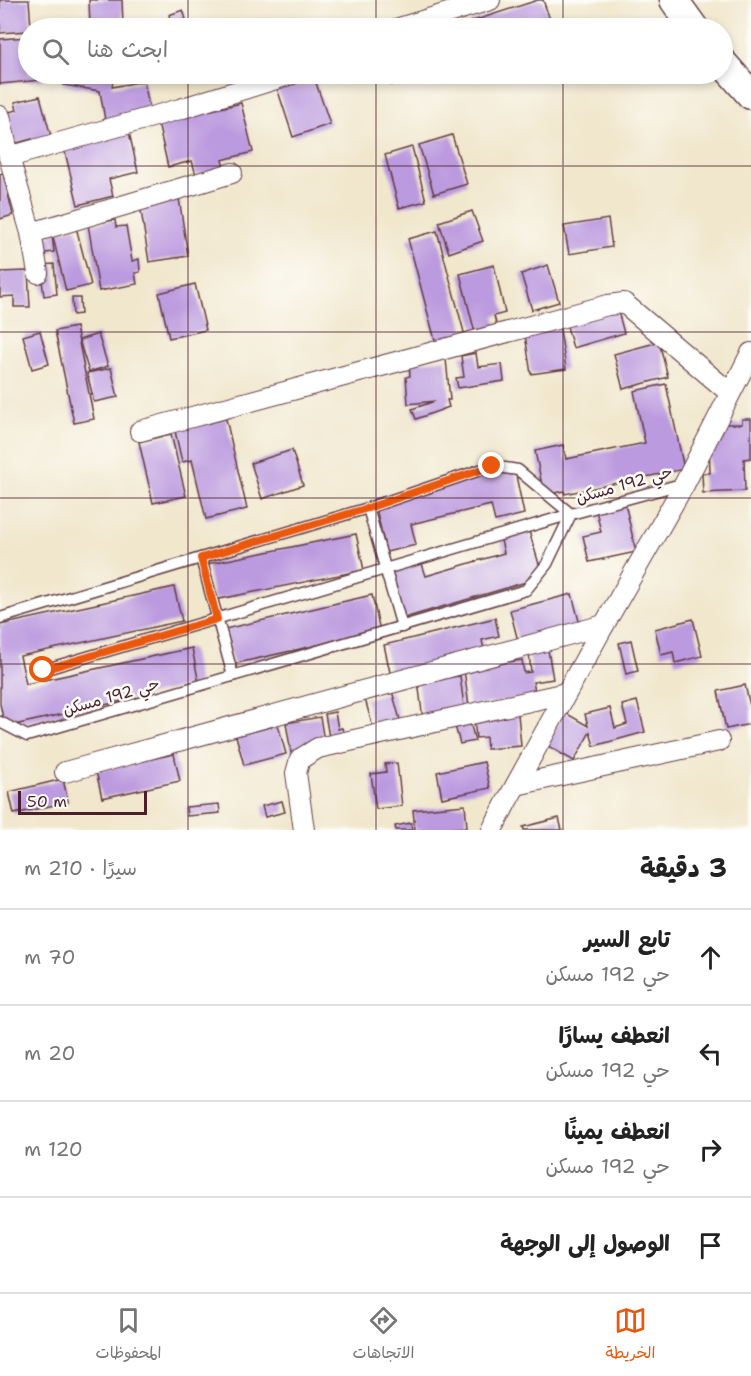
<!DOCTYPE html>
<html lang="ar">
<head>
<meta charset="utf-8">
<style>
  body { margin:0; font-family:"Shantell Sans","Playpen Sans Arabic",sans-serif; background:#f6f6f6; color:#222; direction:rtl }
  .scale { position:absolute; left:18px; bottom:15px; width:129px; box-sizing:border-box; padding-left:6px; border:3px solid #4a1f2b; border-top:0; font-size:16px; line-height:21px; white-space:nowrap; color:#4a1f2b; -webkit-text-stroke:4px #fdfcf7; paint-order:stroke }
  .stop { position:absolute; width:18px; height:18px; margin:-14px; border:4px solid #ea580c; border-radius:50%; background:#fff }
  .stop.end { background:#ea580c; border-color:#fff; box-shadow:0 2px 6px #0008 }
  .list { margin:0; padding:0; list-style:none }
  h2 { display:flex; justify-content:space-between; align-items:center; height:78px; margin:0; padding:0 24px; font-size:26px }
  h2 small { font-size:20px; font-weight:400; color:#767676 }
  .list li { display:grid; grid-template-columns:39px 1fr auto; gap:18px; align-items:center; box-sizing:border-box; height:96px; padding:0 24px; border-top:2px solid #e0e0e0 }
  .list b { display:block; font-size:22px; white-space:nowrap }
  .list p { margin:0; font-size:20px; white-space:nowrap; color:#767676 }
  .list em { font-size:20px; font-style:normal; color:#767676 }
  .icon { flex:none; width:33px; height:33px; fill:none; stroke:currentColor; stroke-width:2; stroke-linecap:round; stroke-linejoin:round }
  .map { position:relative; flex:none; width:751px; height:830px; overflow:hidden; direction:ltr }
  .search { position:absolute; background:#fff; box-shadow:0 3px 9px #0003; left:18px; right:18px; top:18px; height:66px; display:flex; align-items:center; gap:15px; box-sizing:border-box; padding:0 21px; border-radius:33px; color:#767676; font-size:22px }
  .sheet { height:462px; background:#fff }
  nav { display:flex; justify-content:space-around; align-items:center; box-sizing:border-box; height:84px; border-top:2px solid #e0e0e0; background:#fff; font-size:16px; color:#767676 }
  nav a { display:grid; justify-items:center; gap:3px }
  nav .on { color:#ea580c }
  .map>svg:first-child { display:block }
</style>
</head>
<body>
<div class="map">
<svg width="751" height="830" viewBox="0 0 751 830">
  <rect width="100%" height="100%" fill="#fdfcf7"/>
  <filter id="ink" filterUnits="userSpaceOnUse"><feTurbulence type="fractalNoise" baseFrequency=".0167" numOctaves="2"/><feDisplacementMap in="SourceGraphic" scale="12" xChannelSelector="R" yChannelSelector="G"/><feConvolveMatrix kernelMatrix="1 2 1 2 8 2 1 2 1" color-interpolation-filters="sRGB"/></filter>
  <filter id="wash" filterUnits="userSpaceOnUse"><feTurbulence type="fractalNoise" baseFrequency=".008" numOctaves="4" result="noise"/><feDisplacementMap in="SourceGraphic" scale="24" xChannelSelector="R" yChannelSelector="G"/><feGaussianBlur stdDeviation="1.35" result="paint"/><feColorMatrix in="noise" values="0 0 0 0 0 0 0 0 0 0 0 0 0 0 0 0 0 1.4 0 .05"/><feComposite in="paint" operator="in"/></filter>
  <g filter="url(#wash)">
    <rect width="100%" height="100%" fill="#f1e7cd"/>
    <g id="blocks">
      <g fill="#bb9adf">
        <polygon points="0,0 29,0 31,28 28,28 28,31 0,33"/>
        <polygon points="89,0 122,0 123,25 90,26"/>
        <polygon points="538,0 543,0 553,28 473,28 470,22"/>
        <polygon points="183,10 186,19 172,24 169,15"/>
        <polygon points="28,37 28,74 42,74 42,80 0,84 0,39"/>
        <polygon points="65,74 114,74 112,87 144,81 150,111 105,120 100,91 63,85"/>
        <polygon points="200,74 221,74 201,79"/>
        <polygon points="310,74 313,74 330,124 293,137 276,85"/>
        <polygon points="388,74 432,74 391,85"/>
        <polygon points="40,96 52,140 33,145 32,139 13,144 5,113 17,110 15,102"/>
        <polygon points="241,103 253,152 222,160 224,168 196,175 192,161 168,167 158,123"/>
        <polygon points="129,132 138,172 109,179 113,196 78,205 64,148"/>
        <polygon points="452,135 467,184 434,194 419,145"/>
        <polygon points="412,147 426,201 399,208 385,155"/>
        <polygon points="3,173 13,215 0,219 0,174"/>
        <polygon points="179,198 188,256 149,262 140,204"/>
        <polygon points="472,211 483,241 449,253 439,222"/>
        <polygon points="608,219 612,247 569,254 564,226"/>
        <polygon points="115,220 116,227 126,226 132,261 139,259 140,272 135,273 137,284 99,291 88,224"/>
        <polygon points="76,227 91,285 66,291 52,233"/>
        <polygon points="437,231 465,336 436,344 408,239"/>
        <polygon points="52,235 54,252 36,254 34,238"/>
        <polygon points="54,264 57,294 44,296 40,265"/>
        <polygon points="494,265 505,313 494,316 497,327 475,333 460,274"/>
        <polygon points="548,265 559,302 532,310 521,274"/>
        <polygon points="28,271 30,307 14,307 14,296 0,297 0,272"/>
        <polygon points="195,284 206,330 169,338 159,293"/>
        <polygon points="72,298 80,298 81,314 73,315"/>
        <polygon points="616,304 624,333 573,348 565,319"/>
        <polygon points="559,323 566,369 531,374 524,328"/>
        <polygon points="76,327 94,419 74,423 55,331"/>
        <polygon points="40,331 49,364 32,369 23,336"/>
        <polygon points="98,334 108,366 89,372 79,340"/>
        <polygon points="659,342 668,377 623,389 614,354"/>
        <polygon points="476,353 478,367 502,364 504,381 458,388 456,378 464,377 461,356"/>
        <polygon points="446,359 450,400 447,400 449,407 416,419 412,409 435,401 408,404 406,377 410,376 409,363"/>
        <polygon points="111,368 118,397 94,402 87,373"/>
        <polygon points="666,384 684,469 565,494 564,491 544,495 535,451 563,445 566,459 645,443 634,391"/>
        <polygon points="226,419 247,509 206,519 192,460 182,462 175,431"/>
        <polygon points="742,419 751,419 751,458 744,459 745,491 703,493 702,473 710,473 709,437 720,437 720,424 742,424"/>
        <polygon points="171,434 186,496 153,503 139,442"/>
        <polygon points="292,450 303,485 262,499 251,463"/>
        <polygon points="514,466 524,514 495,521 491,505 411,524 416,545 386,552 374,499"/>
        <polygon points="625,503 636,552 589,562 583,536 601,532 596,510"/>
        <polygon points="528,528 543,577 404,618 389,567 420,558 426,576 504,553 500,536"/>
        <polygon points="356,534 364,570 214,600 207,564"/>
        <polygon points="174,587 182,621 20,656 26,684 192,648 199,684 5,727 0,704 0,625"/>
        <polygon points="572,594 581,629 519,645 510,610"/>
        <polygon points="372,595 380,631 233,664 225,629"/>
        <polygon points="495,618 499,636 482,640 485,654 391,677 384,645"/>
        <polygon points="693,619 702,656 675,663 673,652 661,655 655,629"/>
        <polygon points="631,640 638,671 626,674 619,643"/>
        <polygon points="548,650 553,679 533,682 536,696 469,707 464,669 522,660 524,673 531,672 529,653"/>
        <polygon points="460,676 465,714 423,720 418,681"/>
        <polygon points="745,685 751,710 751,724 726,729 718,691"/>
        <polygon points="392,691 402,727 375,735 365,699"/>
        <polygon points="637,701 645,732 594,746 590,732 574,761 546,745 564,712 588,726 585,714 610,708 615,728 627,724 622,705"/>
        <polygon points="335,712 338,729 342,728 344,734 329,737 325,714"/>
        <polygon points="518,714 521,746 487,749 486,737 476,738 474,718"/>
        <polygon points="320,717 324,741 308,750 291,753 286,723"/>
        <polygon points="470,722 475,741 460,744 455,726"/>
        <polygon points="278,725 286,754 244,765 236,736"/>
        <polygon points="174,754 180,781 102,798 96,771"/>
        <polygon points="484,762 490,788 442,798 437,772"/>
        <polygon points="397,763 402,806 376,809 371,774 386,772 385,764"/>
        <polygon points="63,779 68,802 14,814 9,792"/>
        <polygon points="282,801 285,812 265,817 262,806"/>
        <polygon points="219,804 220,813 187,816 186,807"/>
        <polygon points="465,805 467,827 438,830 415,830 413,810"/>
        <polygon points="559,818 562,830 524,830 523,827"/>
        <polygon points="411,823 412,830 396,830 395,826"/>
      </g>
    </g>
  </g>
  <g filter="url(#ink)">
    <use href="#blocks" fill-opacity="0" stroke="#633d43" stroke-width="1.5"/>
    <g fill="none" stroke-linecap="round" stroke-linejoin="round">
      <g stroke="#633d43" stroke-width="13">
        <g id="lane">
          <polyline points="368,508 402,627"/>
          <polyline points="201,558 233,676"/>
          <polyline points="0,618 368,508 492,466 518,470 571,514 547,564 526,590 27,736 0,722"/>
          <polyline points="43,670 571,514 685,483"/>
        </g>
      </g>
      <g stroke="#633d43" stroke-width="22">
        <g id="street">
          <polyline points="399,28 490,0"/>
          <polyline points="0,116 9,157 31,233 38,273"/>
          <polyline points="9,157 180,109 292,74"/>
          <polyline points="31,233 232,173"/>
          <polyline points="140,431 608,305 624,303 730,393"/>
          <polyline points="65,772 604,625"/>
          <polyline points="516,785 719,741"/>
          <polyline points="304,830 296,773 300,759 318,748 566,693"/>
          <polyline points="492,830 507,801 604,625 685,483 751,353"/>
        </g>
      </g>
      <g stroke="#633d43" stroke-width="31">
        <g id="secondary">
          <polyline points="674,0 694,28"/>
          <polyline points="722,62 751,95"/>
        </g>
      </g>
      <use href="#lane" stroke="#fff" stroke-width="10"/>
      <use href="#street" stroke="#fff" stroke-width="20"/>
      <use href="#secondary" stroke="#fff" stroke-width="28"/>
    </g>
  </g>
  <g fill="none" stroke-linecap="round" stroke-linejoin="round" filter="url(#ink)">
    <polyline stroke="#ea580c" stroke-width="8" points="43,670 217,619 201,558 368,508 492,466"/>
  </g>
  <path fill="none" stroke="#4a1f2b" stroke-width="1.5" stroke-opacity="0.55" d="M188,0v28M376,0v28M563,0v28M188,74v756M376,74v756M563,74v756M0,166h751M0,332h751M0,498h751M0,664h751"/>
  <g text-anchor="middle" stroke-width="5" stroke-linejoin="round" paint-order="stroke">
    <g font-size="16" fill="#4a1f2b" stroke="#fdfcf7">
      <text transform="translate(624 484) rotate(-16)" y="6">حي 192 مسكن</text>
      <text transform="translate(111 696) rotate(-16)" y="6">حي 192 مسكن</text>
    </g>
  </g>
</svg>
<div class="scale">50 m</div>
<div class="stop" style="left:43px;top:670px"></div>
<div class="stop end" style="left:492px;top:466px"></div>
<div class="search"><svg class="icon" aria-label="search" viewBox="0 0 24 24"><circle cx="10" cy="10" r="6"/><path d="M15 15l6 6"/></svg>ابحث هنا</div>
</div>
<section class="sheet">
<h2>3 دقيقة<small>سيرًا · 210 m</small></h2>
<ul class="list">
<li><svg class="icon" aria-label="ahead" viewBox="0 0 24 24"><path d="M12 20V5M6 11l6-6 6 6"/></svg><div><b>تابع السير</b><p>حي 192 مسكن</p></div><em>70 m</em></li>
<li><svg class="icon" aria-label="left" viewBox="0 0 24 24"><path d="M17 20v-9H6M10 6l-5 5 5 5"/></svg><div><b>انعطف يسارًا</b><p>حي 192 مسكن</p></div><em>20 m</em></li>
<li><svg class="icon" aria-label="right" viewBox="0 0 24 24"><path d="M7 20v-9h11M14 6l5 5-5 5"/></svg><div><b>انعطف يمينًا</b><p>حي 192 مسكن</p></div><em>120 m</em></li>
<li><svg class="icon" aria-label="arrive" viewBox="0 0 24 24"><path d="M6 21V4h12l-3 4 3 4H6"/></svg><div><b>الوصول إلى الوجهة</b></div></li>
</ul>
</section>
<nav>
<a class="on"><svg class="icon" aria-label="map" viewBox="0 0 24 24"><path d="M3 6l6-2 6 2 6-2v14l-6 2-6-2-6 2zM9 4v14M15 6v14"/></svg>الخريطة</a>
<a><svg class="icon" aria-label="directions" viewBox="0 0 24 24"><path d="M12 3l9 9-9 9-9-9zM9 14v-3h6M13 9l2 2-2 2"/></svg>الاتجاهات</a>
<a><svg class="icon" aria-label="saved" viewBox="0 0 24 24"><path d="M7 4h10v16l-5-4-5 4z"/></svg>المحفوظات</a>
</nav>
</body>
</html>
